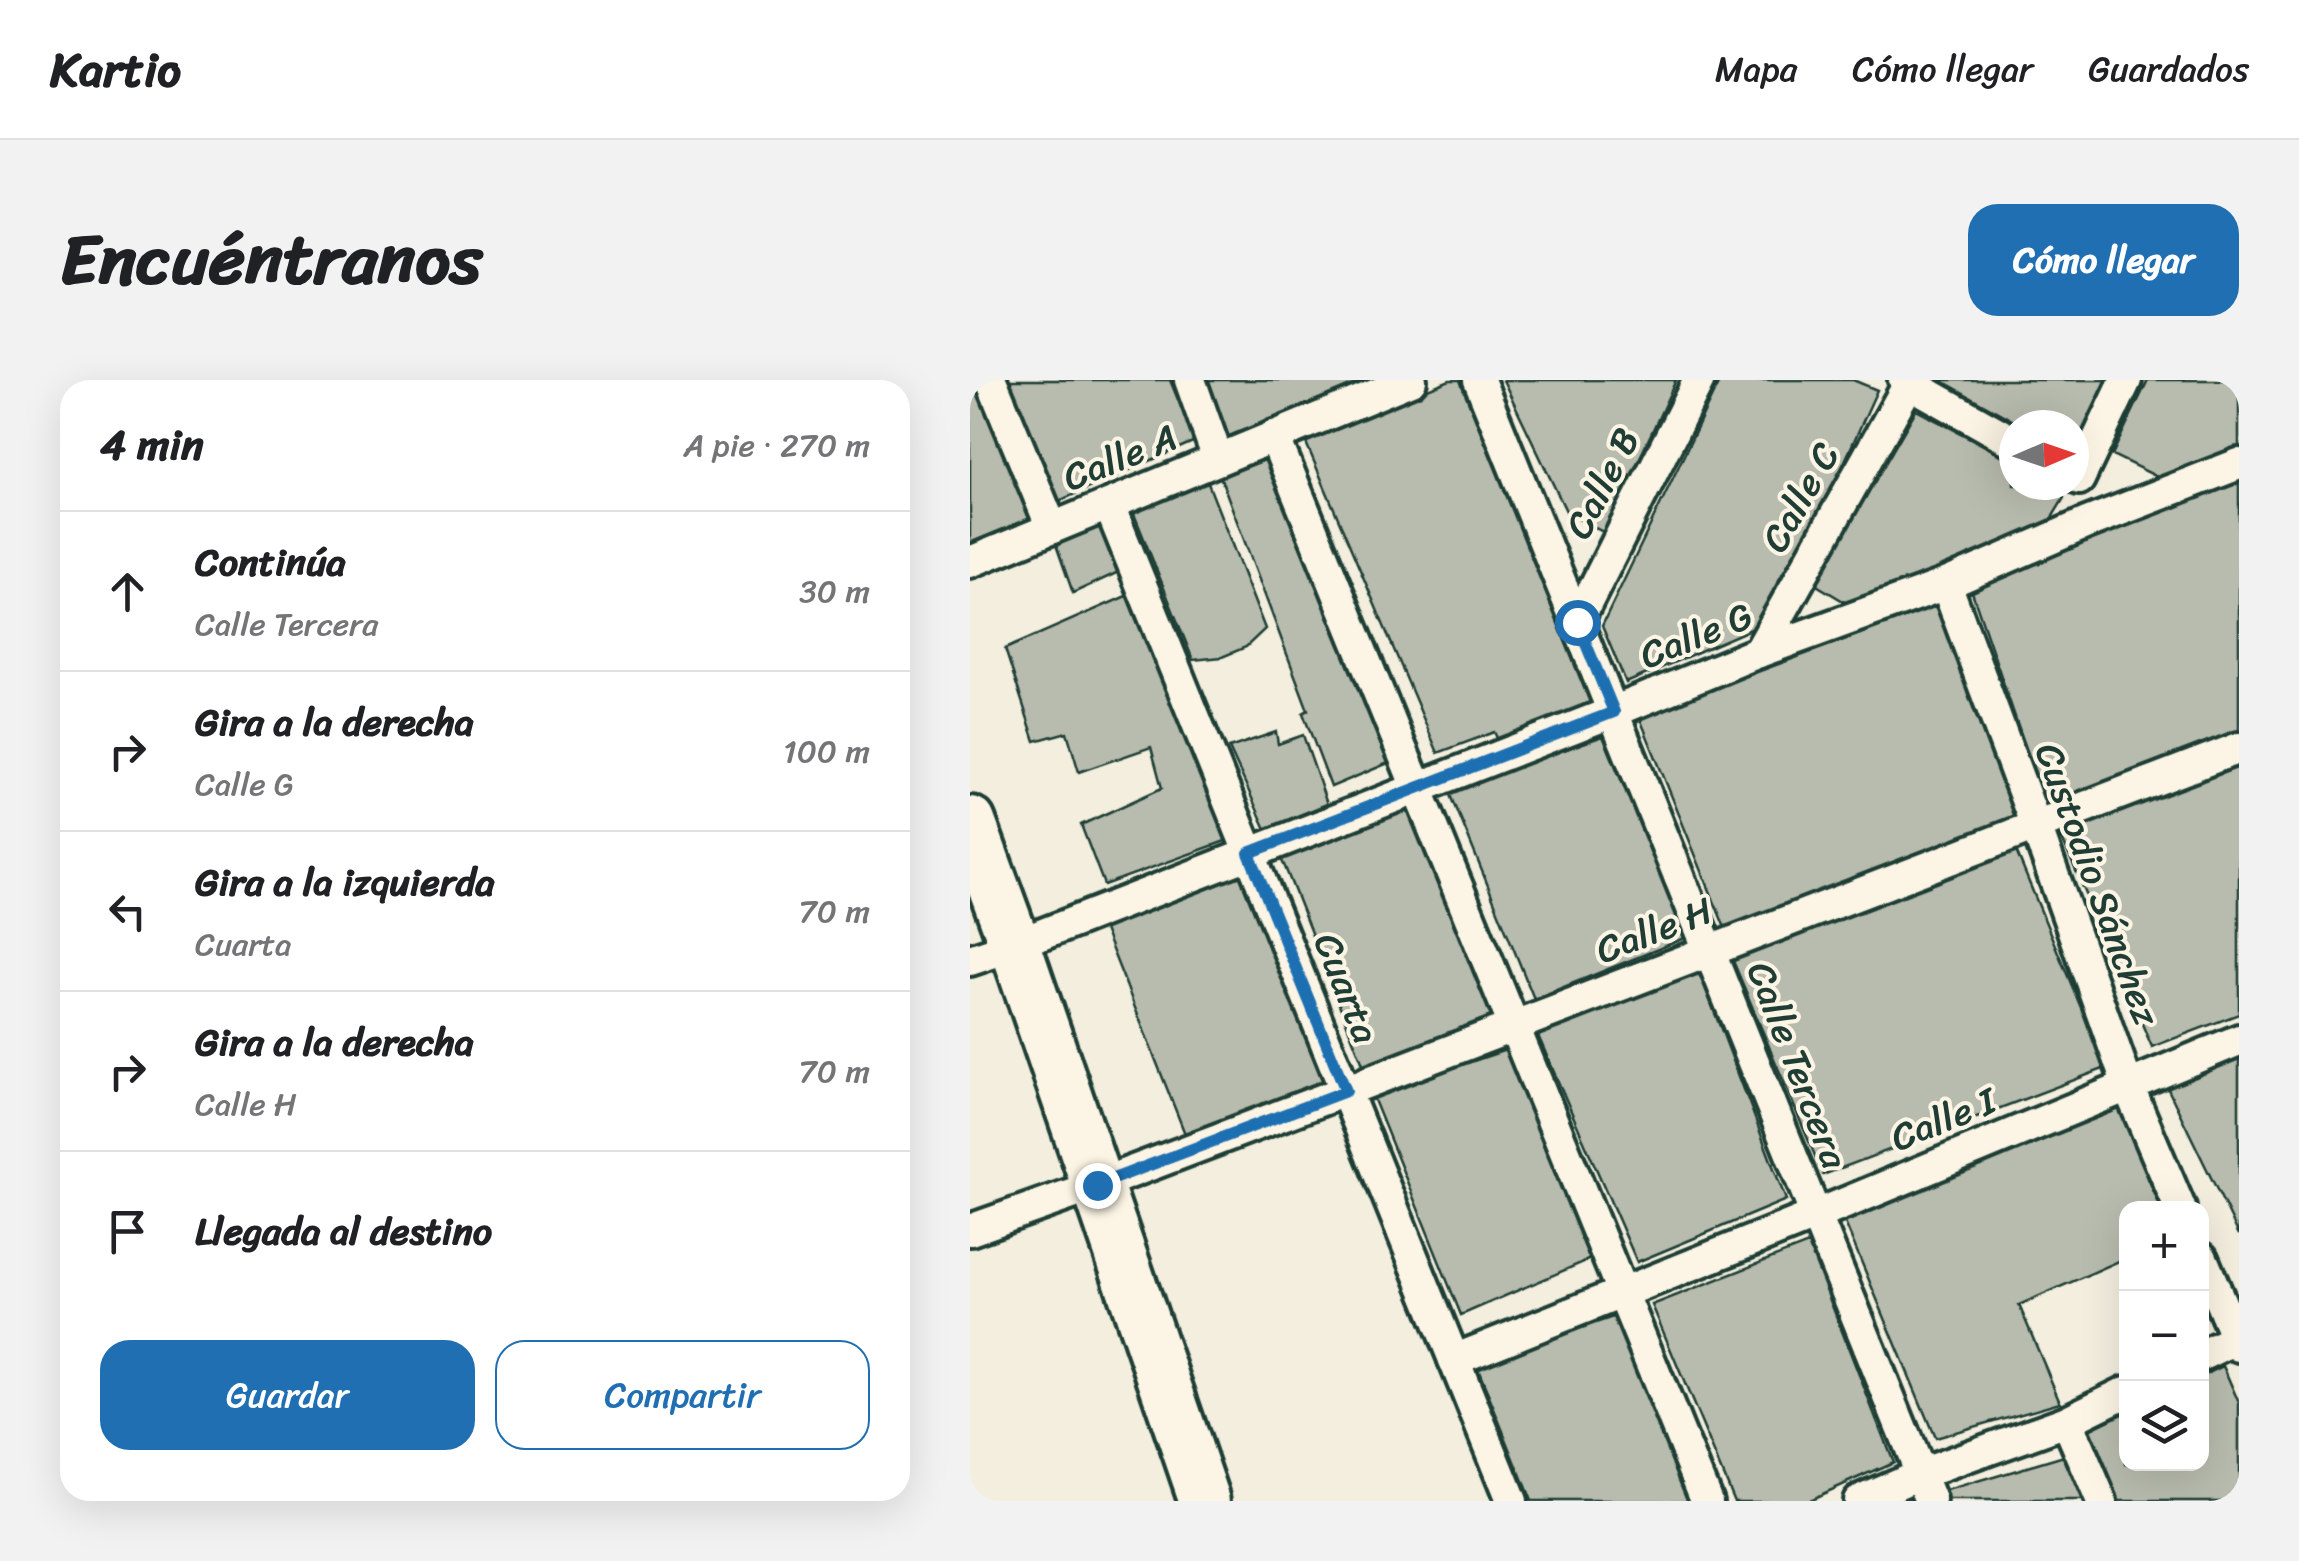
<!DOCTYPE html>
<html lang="es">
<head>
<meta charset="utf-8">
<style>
  body { margin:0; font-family:Sriracha,sans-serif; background:#f2f2f2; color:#202124 }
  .controls { position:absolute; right:30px; bottom:30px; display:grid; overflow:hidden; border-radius:20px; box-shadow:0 10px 40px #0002 }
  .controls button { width:90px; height:90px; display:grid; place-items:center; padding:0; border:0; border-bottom:2px solid #e0e0e0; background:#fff; color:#202124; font:50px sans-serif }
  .compass { position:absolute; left:1029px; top:30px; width:90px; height:90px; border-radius:50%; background:#fff; box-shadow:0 10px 40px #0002; rotate:88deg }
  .stop { position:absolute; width:30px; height:30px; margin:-22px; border:8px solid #1f6fb2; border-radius:50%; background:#fff }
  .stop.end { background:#1f6fb2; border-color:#fff; box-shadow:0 2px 10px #0008 }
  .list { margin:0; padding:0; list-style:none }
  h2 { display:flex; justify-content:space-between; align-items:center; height:130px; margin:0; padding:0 40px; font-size:42px }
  h2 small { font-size:32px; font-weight:400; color:#757577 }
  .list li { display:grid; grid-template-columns:65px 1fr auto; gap:30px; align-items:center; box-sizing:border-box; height:160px; padding:0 40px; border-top:2px solid #e0e0e0 }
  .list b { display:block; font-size:38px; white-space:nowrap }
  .list p { margin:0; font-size:32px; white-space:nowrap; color:#757577 }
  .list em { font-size:32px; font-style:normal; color:#757577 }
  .actions { display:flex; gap:20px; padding:30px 40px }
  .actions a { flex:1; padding:22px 0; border:2px solid #1f6fb2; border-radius:30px; text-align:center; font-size:35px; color:#1f6fb2 }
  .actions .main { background:#1f6fb2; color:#fff }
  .icon { flex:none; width:55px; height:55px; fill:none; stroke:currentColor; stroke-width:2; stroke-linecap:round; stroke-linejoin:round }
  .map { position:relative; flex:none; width:1269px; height:1121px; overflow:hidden; border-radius:30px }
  header { display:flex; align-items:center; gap:60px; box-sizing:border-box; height:140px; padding:0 50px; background:#fff; border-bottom:2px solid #e0e0e0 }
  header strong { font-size:48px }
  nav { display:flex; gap:55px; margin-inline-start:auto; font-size:35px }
  .intro { display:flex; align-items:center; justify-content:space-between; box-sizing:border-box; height:240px; padding:0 60px }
  h1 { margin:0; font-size:70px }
  .button { padding:25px 45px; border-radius:30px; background:#1f6fb2; color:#fff; font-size:35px; font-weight:700 }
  main { display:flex; gap:60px; padding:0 60px }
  aside { flex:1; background:#fff; border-radius:30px; box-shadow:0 10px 40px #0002 }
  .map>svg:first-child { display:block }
</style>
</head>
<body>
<header>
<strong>Kartio</strong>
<nav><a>Mapa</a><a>Cómo llegar</a><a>Guardados</a></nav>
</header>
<div class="intro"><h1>Encuéntranos</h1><a class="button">Cómo llegar</a></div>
<main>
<aside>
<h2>4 min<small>A pie · 270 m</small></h2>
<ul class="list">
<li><svg class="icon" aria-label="ahead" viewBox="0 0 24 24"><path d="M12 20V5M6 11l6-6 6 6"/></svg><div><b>Continúa</b><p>Calle Tercera</p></div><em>30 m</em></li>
<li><svg class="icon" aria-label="right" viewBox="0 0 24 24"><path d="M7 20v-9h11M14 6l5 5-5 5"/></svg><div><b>Gira a la derecha</b><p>Calle G</p></div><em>100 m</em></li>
<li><svg class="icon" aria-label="left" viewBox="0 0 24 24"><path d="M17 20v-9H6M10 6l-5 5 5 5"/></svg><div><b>Gira a la izquierda</b><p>Cuarta</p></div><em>70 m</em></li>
<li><svg class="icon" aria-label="right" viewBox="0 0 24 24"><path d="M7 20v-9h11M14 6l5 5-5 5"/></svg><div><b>Gira a la derecha</b><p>Calle H</p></div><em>70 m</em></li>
<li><svg class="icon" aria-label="arrive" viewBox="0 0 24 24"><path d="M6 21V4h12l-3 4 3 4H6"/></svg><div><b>Llegada al destino</b></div></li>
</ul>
<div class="actions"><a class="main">Guardar</a><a>Compartir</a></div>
</aside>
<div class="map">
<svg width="1269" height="1121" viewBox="0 0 1269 1121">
  <rect width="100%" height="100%" fill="#f3eede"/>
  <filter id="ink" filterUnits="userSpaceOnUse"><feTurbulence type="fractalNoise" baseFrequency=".01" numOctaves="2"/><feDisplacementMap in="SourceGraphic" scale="20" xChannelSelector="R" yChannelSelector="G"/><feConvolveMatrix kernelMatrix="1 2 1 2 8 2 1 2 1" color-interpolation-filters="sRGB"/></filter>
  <g filter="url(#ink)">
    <g fill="#b8bcae" stroke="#1f3d34" stroke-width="2.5">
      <polygon points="0,0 6,0 65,137 0,163"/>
      <polygon points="39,0 200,0 225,61 89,121"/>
      <polygon points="235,0 413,0 259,63"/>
      <polygon points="480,0 490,0 623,328 530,364 524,352 468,373 334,58"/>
      <polygon points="533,0 706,0 635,153 597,133"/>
      <polygon points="750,0 883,0 907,10 842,154 795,243 656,303 632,246"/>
      <polygon points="970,0 1146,0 1109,77 1104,75 1104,45 1051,45"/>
      <polygon points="1178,0 1269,0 1269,67 1198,102 1142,75"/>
      <polygon points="946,30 1044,81 1044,105 1088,105 1094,118 1074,151 880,225 845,204"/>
      <polygon points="298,79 428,379 361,407 333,333 338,330 250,96"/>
      <polygon points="234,93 295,249 276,267 252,277 223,280 160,124"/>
      <polygon points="1269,101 1269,353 1076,427 1000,206"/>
      <polygon points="135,142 153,190 103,213 85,162"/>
      <polygon points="163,213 261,459 134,505 111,445 192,408 181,367 109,392 97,352 65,361 35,269"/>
      <polygon points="970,224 1052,438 755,548 669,336"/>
      <polygon points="306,352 308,364 333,355 357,424 296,449 259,368"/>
      <polygon points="633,356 718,557 564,619 479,410"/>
      <polygon points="1269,387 1269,634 1182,667 1089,452"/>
      <polygon points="444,416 532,636 394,687 315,487 307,471"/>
      <polygon points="1046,471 1136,688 853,795 763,581"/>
      <polygon points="278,485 366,706 217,759 131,542"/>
      <polygon points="726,591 732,599 816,820 667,882 566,651"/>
      <polygon points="542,668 625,877 491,935 402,715"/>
      <polygon points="1269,673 1269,855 1195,703"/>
      <polygon points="1157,726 1196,828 1156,828 1156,878 1049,925 1090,1022 965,1058 873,838"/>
      <polygon points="838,864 923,1082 836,1121 764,1121 682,925"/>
      <polygon points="646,936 726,1121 561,1121 506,984"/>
      <polygon points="1253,986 1269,1023 1269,1121 1140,1121 1112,1053 1156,1032 1156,1084 1232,1084 1232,996"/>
      <polygon points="1094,1076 1113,1121 973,1121 970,1113"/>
    </g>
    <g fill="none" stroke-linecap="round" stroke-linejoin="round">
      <g stroke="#1f3d34" stroke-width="38">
        <g id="minor">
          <polyline points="21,0 82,148"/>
          <polyline points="220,0 248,79"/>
          <polyline points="509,0 961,1121"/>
          <polyline points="934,0 1044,62"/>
          <polyline points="304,56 737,1121"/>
          <polyline points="1109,99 1156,0"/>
          <polyline points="139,125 541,1121"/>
          <polyline points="0,182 441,0"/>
          <polyline points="976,204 1066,446 1158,706 1210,828"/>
          <polyline points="607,242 729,0"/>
          <polyline points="789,272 941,0"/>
          <polyline points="0,580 45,565 643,332 789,272 976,204 1117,143 1269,84"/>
          <polyline points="0,850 127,805 375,711 1269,368"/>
          <polyline points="1232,878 1269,966"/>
          <polyline points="1232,975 1269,957"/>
          <polyline points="484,980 844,836 1269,660"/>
          <polyline points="1097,1041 1131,1121"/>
          <polyline points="888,1121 950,1094 1097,1041 1156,1012"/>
        </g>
      </g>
      <g stroke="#1f3d34" stroke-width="58">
        <polyline id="trunk" points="0,442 45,565 235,1121"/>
      </g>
      <use href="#minor" stroke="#fcf5e5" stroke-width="30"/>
      <use href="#trunk" stroke="#fcf5e5" stroke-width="50"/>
    </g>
  </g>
  <g fill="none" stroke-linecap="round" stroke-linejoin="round" filter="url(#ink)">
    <polyline stroke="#1f6fb2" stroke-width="12" points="127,805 376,711 279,473 644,332 607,242"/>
  </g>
  <g text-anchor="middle" stroke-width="8" stroke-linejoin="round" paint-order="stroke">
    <g font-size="38" fill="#1f3d34" stroke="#fcf5e5">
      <text transform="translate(150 77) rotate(-22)" y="13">Calle A</text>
      <text transform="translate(632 103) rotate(-63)" y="13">Calle B</text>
      <text transform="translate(830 117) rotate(-61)" y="13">Calle C</text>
      <text transform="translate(726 255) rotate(-22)" y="13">Calle G</text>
      <text transform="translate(1128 504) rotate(70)" y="13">Custodio Sánchez</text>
      <text transform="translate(684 550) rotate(-21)" y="13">Calle H</text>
      <text transform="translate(377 608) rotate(68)" y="13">Cuarta</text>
      <text transform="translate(828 685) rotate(69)" y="13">Calle Tercera</text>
      <text transform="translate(973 739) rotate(-22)" y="13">Calle I</text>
    </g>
  </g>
</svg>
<div class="controls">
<button>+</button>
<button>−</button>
<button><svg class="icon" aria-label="layers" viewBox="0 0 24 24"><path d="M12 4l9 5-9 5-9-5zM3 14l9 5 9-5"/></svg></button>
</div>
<svg class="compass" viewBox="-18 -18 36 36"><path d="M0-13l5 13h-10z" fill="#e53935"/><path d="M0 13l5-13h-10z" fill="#757577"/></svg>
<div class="stop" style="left:607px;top:242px"></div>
<div class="stop end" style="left:127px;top:805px"></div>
</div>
</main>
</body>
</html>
